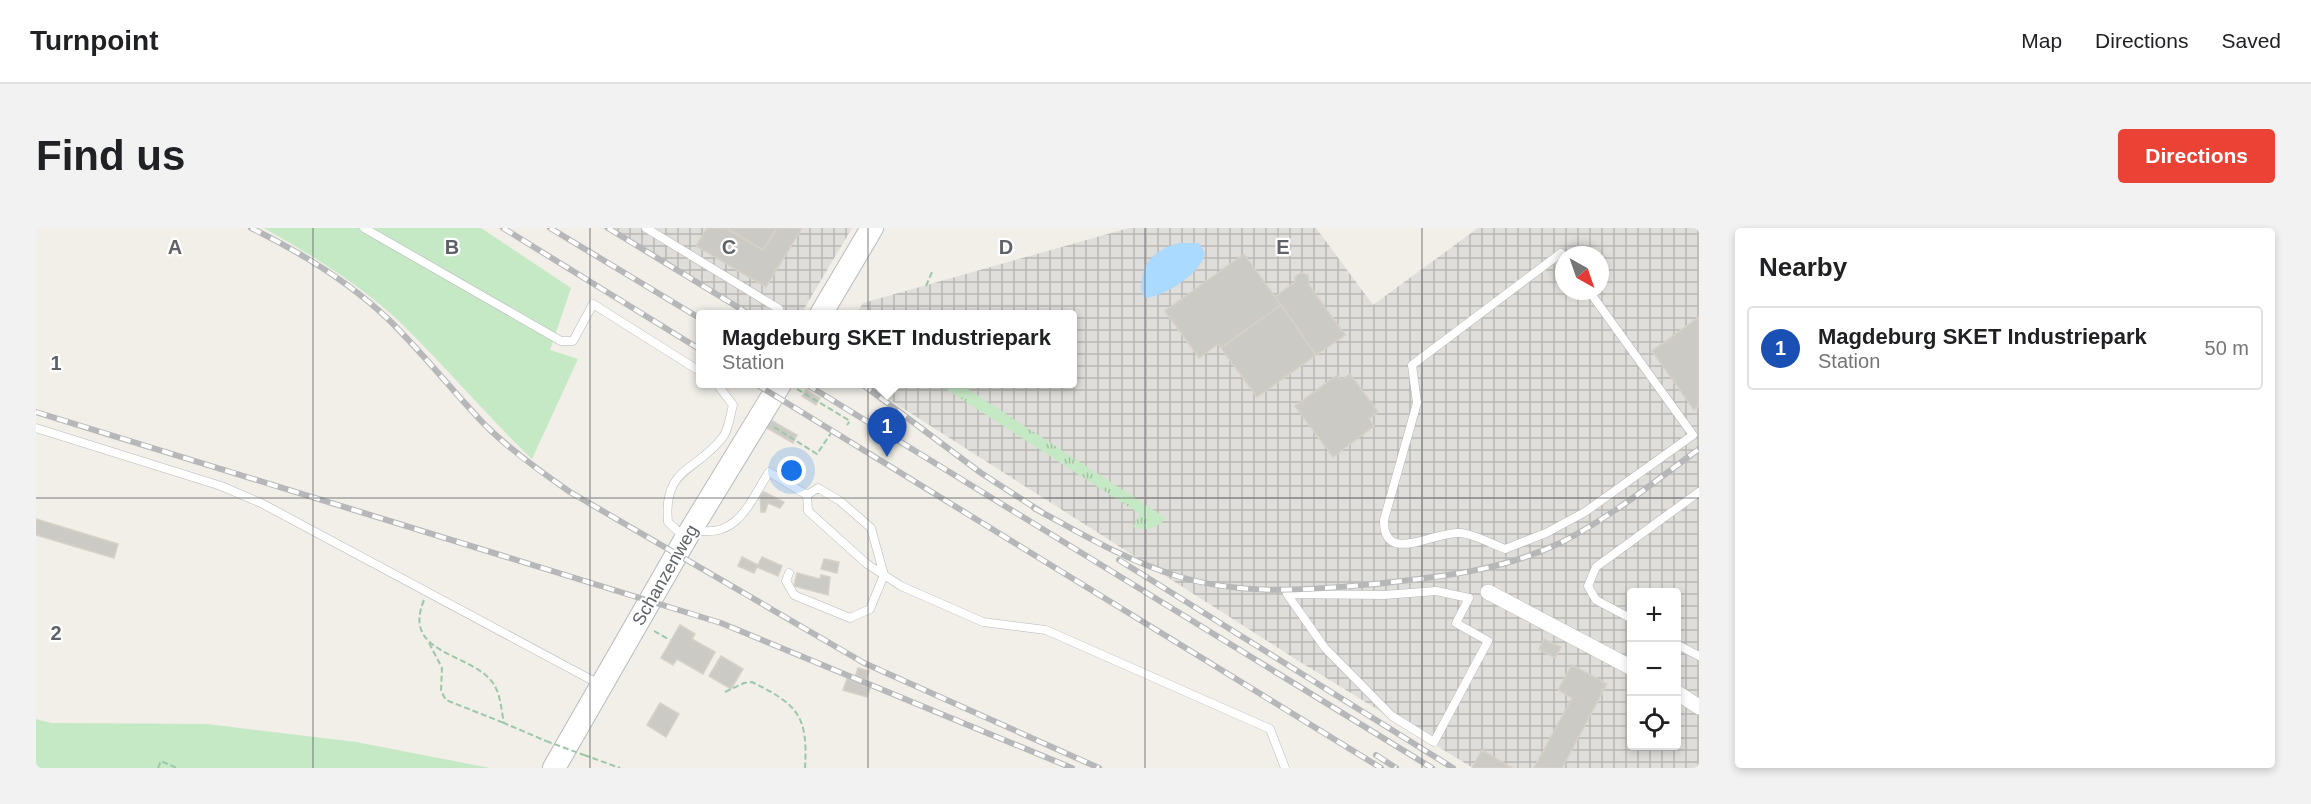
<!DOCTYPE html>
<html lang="en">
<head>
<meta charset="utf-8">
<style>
  body { margin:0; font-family:Arial,sans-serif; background:#f2f2f2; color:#202124 }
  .controls { position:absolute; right:18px; bottom:18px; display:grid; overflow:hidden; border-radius:6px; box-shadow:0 3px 9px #0003 }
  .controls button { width:54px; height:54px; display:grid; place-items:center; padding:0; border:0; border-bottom:2px solid #e0e0e0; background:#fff; color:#202124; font:30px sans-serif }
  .compass { position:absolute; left:1519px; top:18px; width:54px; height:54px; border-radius:50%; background:#fff; box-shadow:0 3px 9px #0003; rotate:140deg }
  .you { position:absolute; left:756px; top:243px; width:21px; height:21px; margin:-15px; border:4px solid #fff; border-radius:50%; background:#1a73e8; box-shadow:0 0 0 9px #1a73e833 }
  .badge { display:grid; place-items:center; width:39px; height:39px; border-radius:50%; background:#ea4335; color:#fff; font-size:20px; font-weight:700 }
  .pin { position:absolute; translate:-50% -50px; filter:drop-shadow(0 2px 3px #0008) }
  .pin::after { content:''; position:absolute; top:32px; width:21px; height:18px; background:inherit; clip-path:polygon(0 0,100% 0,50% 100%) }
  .popup { position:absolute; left:660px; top:82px; width:381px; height:78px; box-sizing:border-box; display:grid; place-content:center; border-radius:6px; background:#fff; filter:drop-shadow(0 2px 4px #0005); font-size:20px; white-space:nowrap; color:#757577 }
  .popup b { font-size:22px; color:#202124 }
  .popup::after { content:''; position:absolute; left:50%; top:100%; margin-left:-12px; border:12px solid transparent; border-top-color:#fff }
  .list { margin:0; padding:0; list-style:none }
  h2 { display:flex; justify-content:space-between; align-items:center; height:78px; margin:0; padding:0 24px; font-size:26px }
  h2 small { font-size:20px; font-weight:400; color:#757577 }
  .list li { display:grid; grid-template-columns:39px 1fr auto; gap:18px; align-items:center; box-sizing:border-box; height:84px; margin:0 12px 12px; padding:0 12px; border:2px solid #e0e0e0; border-radius:6px }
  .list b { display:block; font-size:22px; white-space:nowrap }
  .list p { margin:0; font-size:20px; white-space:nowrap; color:#757577 }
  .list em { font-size:20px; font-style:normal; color:#757577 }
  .icon { flex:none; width:33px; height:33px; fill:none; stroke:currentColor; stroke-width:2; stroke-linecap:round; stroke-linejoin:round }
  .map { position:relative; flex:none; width:1663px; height:540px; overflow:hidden; border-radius:6px }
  header { display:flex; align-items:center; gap:36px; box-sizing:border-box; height:84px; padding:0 30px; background:#fff; border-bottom:2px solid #e0e0e0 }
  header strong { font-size:28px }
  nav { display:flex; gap:33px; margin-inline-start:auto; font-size:21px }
  .intro { display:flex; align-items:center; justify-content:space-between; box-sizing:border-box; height:144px; padding:0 36px }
  h1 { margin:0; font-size:42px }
  .button { padding:15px 27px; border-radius:6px; background:#ea4335; color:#fff; font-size:21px; font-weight:700 }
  main { display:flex; gap:36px; padding:0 36px }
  aside { flex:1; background:#fff; border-radius:6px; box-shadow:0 3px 9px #0003 }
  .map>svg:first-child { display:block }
</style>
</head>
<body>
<header>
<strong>Turnpoint</strong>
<nav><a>Map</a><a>Directions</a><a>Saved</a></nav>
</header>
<div class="intro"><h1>Find us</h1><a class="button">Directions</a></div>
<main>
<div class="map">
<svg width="1663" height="540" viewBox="0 0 1663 540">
  <defs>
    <pattern id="industrial-grid" width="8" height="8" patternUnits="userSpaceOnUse" patternTransform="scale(1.5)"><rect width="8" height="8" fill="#e0deda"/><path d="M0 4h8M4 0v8" fill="none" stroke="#b9b8b5"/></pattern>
    <pattern id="grass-tufts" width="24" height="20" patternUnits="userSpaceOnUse" patternTransform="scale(1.5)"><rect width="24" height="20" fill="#c5e8c5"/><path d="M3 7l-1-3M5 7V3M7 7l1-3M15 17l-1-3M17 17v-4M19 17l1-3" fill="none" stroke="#a3c0a4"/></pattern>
  </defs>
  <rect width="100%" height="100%" fill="#f1efe8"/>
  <g fill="url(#industrial-grid)" fill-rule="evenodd">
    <polygon points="566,0 816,0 765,86 716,86"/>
    <path d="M1093,0h187l57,77 105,-77h221v540h-226l-176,-108 -432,-276h208v-70h-217l7,-11zM1528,27h36v36h-36zM1596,364h44v154h-44z"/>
  </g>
  <path fill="url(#grass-tufts)" d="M902,156h22l206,134c-9,11 -20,13 -33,9l7,-13z"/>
  <g fill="#c5e8c5">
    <path d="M228,0h217l90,60 -21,62 28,9 -46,100c-45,-43 -85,-91 -130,-135 -41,-39 -89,-68 -138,-96z"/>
    <polygon points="0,491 15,495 171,496 320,514 454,540 0,540"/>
  </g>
  <path fill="#aadaff" d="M1143,15h20l6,10c-4,21 -40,43 -60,45 -5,-6 -4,-12 -3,-19 2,-21 19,-31 37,-36z"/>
  <g fill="#cccac5" stroke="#d6d1c6" stroke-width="1.5">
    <polygon points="671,0 690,0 727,22 741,0 766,0 730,59 660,18"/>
    <polygon points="690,0 741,0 727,22"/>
    <polygon points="1208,26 1245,77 1185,120 1182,116 1163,130 1129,83"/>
    <polygon points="1265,45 1272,47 1273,57 1309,107 1280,127 1239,69 1259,54 1259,49"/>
    <polygon points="1245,77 1280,127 1221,169 1185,120"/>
    <polygon points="1663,89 1663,178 1658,182 1616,123"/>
    <polygon points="1314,146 1342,184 1333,191 1338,198 1297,229 1259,178 1301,147 1305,152"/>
    <polygon points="770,162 784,170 780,177 766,168"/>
    <polygon points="733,191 761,207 757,215 729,199"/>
    <polygon points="728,264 748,274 744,280 732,275 729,284 725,284 724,267"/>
    <polygon points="0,291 82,316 78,330 0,307"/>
    <polygon points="706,329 722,337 718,345 702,338"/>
    <polygon points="726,329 746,338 742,348 721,339"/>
    <polygon points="788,331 803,334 801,345 785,341"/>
    <polygon points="761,345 784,351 785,347 794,349 792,367 758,358"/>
    <polygon points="644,397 659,406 656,411 679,424 667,446 641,431 637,437 625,430"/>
    <polygon points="1508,411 1525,419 1519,430 1503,421"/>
    <polygon points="685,428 707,441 695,461 673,448"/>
    <polygon points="1536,437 1571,456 1526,540 1498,540 1536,470 1522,462"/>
    <polygon points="822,440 833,443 828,458 834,460 831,469 807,462 811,451 818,453"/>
    <polygon points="624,475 643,486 630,509 611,497"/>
    <polygon points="1446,522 1476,540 1436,540"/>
  </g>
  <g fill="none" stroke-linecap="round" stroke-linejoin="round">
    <g stroke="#b5b8bc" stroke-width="9">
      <g id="service">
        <polyline points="328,0 525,113 537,113 557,76 665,144"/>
        <polyline points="610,0 743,81"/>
        <path d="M1528,29l-3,-4 -149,112 5,38 -33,117c-1,46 50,11 76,13 14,1 32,11 45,16l41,-16 39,-21 108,-77 -104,-144"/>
        <polyline points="0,200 185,258 225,275 565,457"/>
        <polyline points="771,267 772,283 831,336 865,358 947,394 1010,402 1234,501 1249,540"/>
        <path d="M659,302c43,9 54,-27 74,-58l38,23"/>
        <path d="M648,309l-16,-15c-5,-55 27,-49 55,-85 6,-8 7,-22 10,-32l-16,-21"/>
        <polyline points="753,345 750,353 758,367 814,390 834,381 848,347 835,300 804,273 782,260 771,267"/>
        <polygon points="1400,363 1433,370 1420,395 1452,413 1398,514 1356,488 1289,420 1251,366 1348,367"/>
        <polyline points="1596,391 1560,372 1552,358 1560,339 1663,264"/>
        <polyline points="1640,416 1663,428"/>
      </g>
    </g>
    <g stroke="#b5b8bc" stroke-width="16">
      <g id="minor">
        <polyline points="1452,364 1596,440"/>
        <polyline points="1640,464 1663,479"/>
      </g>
    </g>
    <g stroke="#b6babf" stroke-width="24">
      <g id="secondary">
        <polyline points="785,86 836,0"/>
        <polyline points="518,540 650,310 744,156"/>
      </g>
    </g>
    <g stroke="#9cc7a9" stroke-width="2" stroke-dasharray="6 3" stroke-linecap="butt">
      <polyline points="890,58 896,44"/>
      <polyline points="761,161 814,193 811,197"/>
      <polyline points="738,199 781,226 795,205"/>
      <path d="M388,372c-23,55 47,52 69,83 8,12 8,26 11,40l42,18"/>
      <polyline points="618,403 634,412"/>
      <polyline points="393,415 406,440 405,463 410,472 468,495"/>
      <path d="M689,464l19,-9 8,-1c47,23 56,35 53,86"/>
      <polyline points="548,527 584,540"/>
      <polyline points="122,540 125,533 141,540"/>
    </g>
    <use href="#service" stroke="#fff" stroke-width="8"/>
    <use href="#minor" stroke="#fff" stroke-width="15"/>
    <use href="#secondary" stroke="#fff" stroke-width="22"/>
    <g stroke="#b6b7b8" stroke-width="6">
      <g id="rail">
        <path d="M215,0c49,24 97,53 137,91 35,34 65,73 99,108 26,25 54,45 83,65l294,171 235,105"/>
        <polyline points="467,0 665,122"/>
        <polyline points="514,0 665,91"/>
        <polyline points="572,0 713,86"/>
        <polyline points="720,156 1345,540"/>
        <polyline points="770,156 1396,540"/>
        <polyline points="826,156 945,245 1004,283"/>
        <polyline points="0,184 685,395 1036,540"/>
        <path d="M998,280c46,25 93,53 143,68 66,20 131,14 198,8 65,-7 126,-13 185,-41 50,-25 94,-61 139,-94"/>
        <polyline points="1083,332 1417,540"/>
        <polyline points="1340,527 1360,540"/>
      </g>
    </g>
    <use href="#rail" stroke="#fff" stroke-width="4" stroke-dasharray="11" stroke-linecap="butt"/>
    <polyline stroke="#9cc7a9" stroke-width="2" stroke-dasharray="6 3" stroke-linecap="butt" points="510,513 548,527"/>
  </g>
  <path fill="none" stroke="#5f6368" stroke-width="1.5" stroke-opacity="0.55" d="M277,0v540M554,0v540M832,0v540M1109,0v540M1386,0v540M0,270h1663"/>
  <g text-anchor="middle" stroke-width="4.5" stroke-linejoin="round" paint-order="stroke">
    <g font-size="18" fill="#5f6368" stroke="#fff">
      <text transform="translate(629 347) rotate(-60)" y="6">Schanzenweg</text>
    </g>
  </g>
  <g font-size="20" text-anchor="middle" font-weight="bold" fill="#5f6368" stroke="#fff" stroke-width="4.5" stroke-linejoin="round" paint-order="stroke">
    <text x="139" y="26">A</text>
    <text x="416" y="26">B</text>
    <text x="693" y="26">C</text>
    <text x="970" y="26">D</text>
    <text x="1247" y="26">E</text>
    <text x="20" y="142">1</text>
    <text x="20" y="412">2</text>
  </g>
</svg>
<div class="controls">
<button>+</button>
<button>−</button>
<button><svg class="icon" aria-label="locate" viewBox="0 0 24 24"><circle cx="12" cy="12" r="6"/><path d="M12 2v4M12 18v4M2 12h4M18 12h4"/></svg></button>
</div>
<svg class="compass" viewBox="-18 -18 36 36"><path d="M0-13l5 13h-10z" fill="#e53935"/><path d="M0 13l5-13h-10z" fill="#757577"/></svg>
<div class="you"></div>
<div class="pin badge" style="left:851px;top:229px;background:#1a4fb4">1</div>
<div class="popup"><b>Magdeburg SKET Industriepark</b>Station</div>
</div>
<aside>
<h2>Nearby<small></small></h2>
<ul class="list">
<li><span class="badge" style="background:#1a4fb4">1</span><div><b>Magdeburg SKET Industriepark</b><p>Station</p></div><em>50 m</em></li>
</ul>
</aside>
</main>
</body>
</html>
